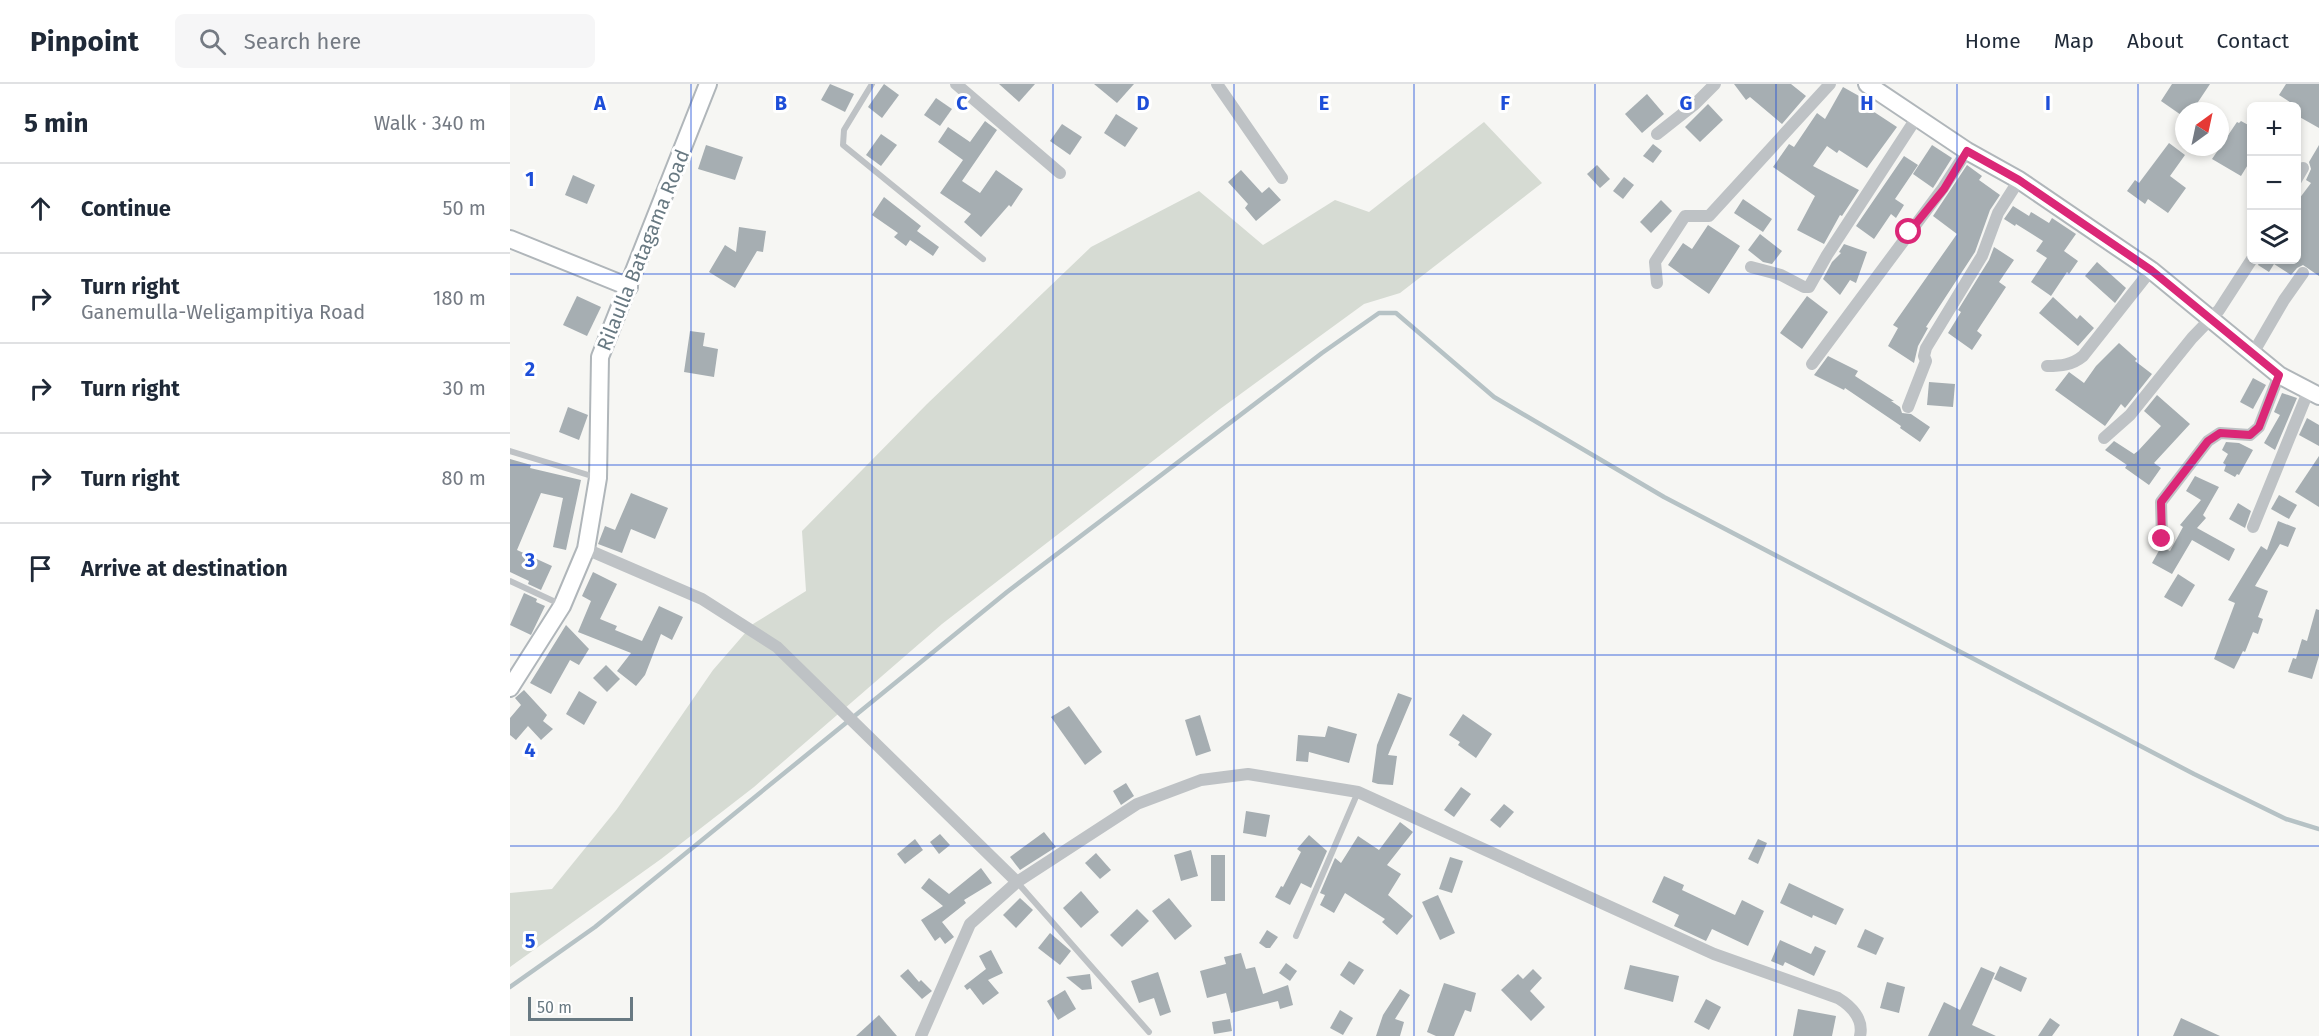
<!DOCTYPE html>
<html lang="en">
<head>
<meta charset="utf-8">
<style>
  body { margin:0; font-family:"Fira Sans",sans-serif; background:#f6f6f7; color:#1f2937 }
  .controls { position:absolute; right:18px; top:18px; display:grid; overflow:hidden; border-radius:9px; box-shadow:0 3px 9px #0003 }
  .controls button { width:54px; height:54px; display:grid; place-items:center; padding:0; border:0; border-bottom:2px solid #e0e1e3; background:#fff; color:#1f2937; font:30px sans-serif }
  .compass { position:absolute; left:1665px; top:18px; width:54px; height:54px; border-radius:50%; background:#fff; box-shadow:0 3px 9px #0003; rotate:33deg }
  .scale { position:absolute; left:18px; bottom:15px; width:105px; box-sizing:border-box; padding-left:6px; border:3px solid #687982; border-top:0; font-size:16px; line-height:21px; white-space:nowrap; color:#687982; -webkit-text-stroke:4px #fff; paint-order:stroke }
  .stop { position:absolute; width:18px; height:18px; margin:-14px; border:4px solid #db2777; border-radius:50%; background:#fff }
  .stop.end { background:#db2777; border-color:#fff; box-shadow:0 2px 6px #0008 }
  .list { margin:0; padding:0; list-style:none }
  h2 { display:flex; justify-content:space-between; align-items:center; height:78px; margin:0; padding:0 24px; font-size:26px }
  h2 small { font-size:20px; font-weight:400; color:#747a83 }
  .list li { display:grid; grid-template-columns:39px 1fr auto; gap:18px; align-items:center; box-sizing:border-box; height:90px; padding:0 24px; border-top:2px solid #e0e1e3 }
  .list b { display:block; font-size:22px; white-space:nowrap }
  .list p { margin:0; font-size:20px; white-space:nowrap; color:#747a83 }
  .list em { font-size:20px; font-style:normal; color:#747a83 }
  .icon { flex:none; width:33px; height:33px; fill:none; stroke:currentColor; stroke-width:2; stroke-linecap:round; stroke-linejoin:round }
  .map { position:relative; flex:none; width:1809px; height:952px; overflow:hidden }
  header { display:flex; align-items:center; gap:36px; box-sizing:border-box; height:84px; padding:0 30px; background:#fff; border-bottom:2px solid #e0e1e3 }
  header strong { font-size:28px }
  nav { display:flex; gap:33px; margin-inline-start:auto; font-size:21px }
  .search { width:420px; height:54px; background:#f6f6f7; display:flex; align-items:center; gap:15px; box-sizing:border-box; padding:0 21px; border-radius:9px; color:#747a83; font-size:22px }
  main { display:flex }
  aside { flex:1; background:#fff }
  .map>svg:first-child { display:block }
</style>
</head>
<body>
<header>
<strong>Pinpoint</strong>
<div class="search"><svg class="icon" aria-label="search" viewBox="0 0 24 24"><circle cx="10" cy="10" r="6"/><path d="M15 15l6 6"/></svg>Search here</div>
<nav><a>Home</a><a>Map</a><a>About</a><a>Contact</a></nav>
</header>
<main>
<aside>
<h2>5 min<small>Walk · 340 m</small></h2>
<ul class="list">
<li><svg class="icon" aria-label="ahead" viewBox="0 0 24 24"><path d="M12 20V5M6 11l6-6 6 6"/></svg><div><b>Continue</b></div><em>50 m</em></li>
<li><svg class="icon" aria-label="right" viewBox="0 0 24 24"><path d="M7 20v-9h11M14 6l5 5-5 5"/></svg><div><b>Turn right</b><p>Ganemulla-Weligampitiya Road</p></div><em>180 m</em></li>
<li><svg class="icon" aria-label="right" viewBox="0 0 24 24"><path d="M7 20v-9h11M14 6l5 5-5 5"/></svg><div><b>Turn right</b></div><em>30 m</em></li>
<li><svg class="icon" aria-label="right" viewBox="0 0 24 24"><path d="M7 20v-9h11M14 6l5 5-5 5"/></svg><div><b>Turn right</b></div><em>80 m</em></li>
<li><svg class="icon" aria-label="arrive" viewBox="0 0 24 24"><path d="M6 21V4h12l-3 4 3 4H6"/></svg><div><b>Arrive at destination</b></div></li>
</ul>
</aside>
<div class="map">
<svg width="1809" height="952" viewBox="0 0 1809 952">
  <rect width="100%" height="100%" fill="#f6f6f3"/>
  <polygon fill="#d6dbd3" points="974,38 1032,99 890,209 854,220 710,325 432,540 244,703 151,775 0,883 0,809 42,805 107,725 203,586 243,540 296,507 292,447 417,320 581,163 689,107 753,161 825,116 859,128"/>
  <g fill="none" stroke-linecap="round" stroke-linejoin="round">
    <polyline stroke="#b6c2c5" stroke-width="4.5" points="0,903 85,843 497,508 812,269 869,229 886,229 984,313 1154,413 1684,690 1776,735 1809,745"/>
  </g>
  <g fill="#a6aeb2">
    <polygon points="320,0 344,10 335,28 311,16"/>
    <polygon points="374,0 389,11 372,34 358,23"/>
    <polygon points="489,0 525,0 509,18"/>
    <polygon points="584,0 624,0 607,19"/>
    <polygon points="1224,0 1281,0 1296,12 1272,40 1240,13 1236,16"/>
    <polygon points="1662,0 1700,0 1682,27 1674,27 1674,33 1651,17"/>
    <polygon points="1776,0 1809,0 1809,44 1786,31 1786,22 1769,11"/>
    <polygon points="1333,3 1358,17 1355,22 1387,43 1357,84 1329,66 1327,69 1317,62 1303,82 1349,106 1332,132 1330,131 1314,160 1287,146 1305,112 1263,83 1279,60 1284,63 1307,29 1315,35"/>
    <polygon points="1137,10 1154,30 1132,49 1115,30"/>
    <polygon points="426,14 442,25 430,42 414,31"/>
    <polygon points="1198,20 1213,36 1190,58 1175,43"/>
    <polygon points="606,30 628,44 615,63 594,49"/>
    <polygon points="475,37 487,46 452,97 470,109 486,86 513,105 501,123 499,121 471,153 454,138 461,130 430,109 453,76 428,58 438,43 460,58"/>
    <polygon points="1731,37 1742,43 1742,74 1731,92 1702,75 1727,38 1729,39"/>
    <polygon points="552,40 572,53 560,71 540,57"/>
    <polygon points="371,50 387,61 371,82 356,71"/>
    <polygon points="1659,59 1675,71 1660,92 1676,104 1658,129 1638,115 1635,120 1617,107 1625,96 1629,99"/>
    <polygon points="1143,60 1152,67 1143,79 1133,72"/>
    <polygon points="196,61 233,73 225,96 188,85"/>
    <polygon points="1422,61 1442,74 1423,104 1403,90"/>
    <polygon points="1809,61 1809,192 1793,181 1787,184 1781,191 1764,180 1759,188 1748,181 1750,176 1786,176 1786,119 1801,99 1796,96 1801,85 1799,78"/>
    <polygon points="1394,72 1408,81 1385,115 1394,121 1386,134 1381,130 1364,155 1346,142"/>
    <polygon points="1087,81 1100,95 1090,104 1077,90"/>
    <polygon points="1457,81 1472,92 1469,96 1490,111 1480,126 1465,168 1416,243 1418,244 1408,262 1404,279 1378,262 1388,244 1383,241 1447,150 1423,132"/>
    <polygon points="731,86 752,109 759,103 771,116 746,137 735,124 738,120 718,98"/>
    <polygon points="63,91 85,101 77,120 55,111"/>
    <polygon points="1114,93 1124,101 1113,115 1103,107"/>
    <polygon points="374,113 411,142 407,147 429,163 423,172 400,156 396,162 384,153 388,149 362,131"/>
    <polygon points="1233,115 1262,135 1253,148 1224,129"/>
    <polygon points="1151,116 1162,127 1141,149 1130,138"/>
    <polygon points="1503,122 1519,132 1521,128 1539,139 1542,134 1566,150 1554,167 1568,177 1559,190 1557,188 1541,212 1521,198 1537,174 1526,167 1533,157 1506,140 1505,142 1494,135"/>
    <polygon points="1198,141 1230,162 1199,210 1158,181 1173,159 1182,165"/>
    <polygon points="229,143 256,147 253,168 247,167 225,204 199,188 215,161 226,168"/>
    <polygon points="1250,150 1272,167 1262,180 1253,178 1238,166"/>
    <polygon points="1334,160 1357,168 1346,199 1340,196 1330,211 1313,195 1322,178 1331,169 1329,168"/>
    <polygon points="1484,163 1504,176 1489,198 1496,203 1467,247 1472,251 1462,266 1438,249 1451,228 1448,226 1479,176"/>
    <polygon points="1587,178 1616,204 1605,219 1575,192"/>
    <polygon points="67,212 91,223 77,252 53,241"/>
    <polygon points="1297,212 1318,228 1292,265 1270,249"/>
    <polygon points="1543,213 1567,235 1570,231 1584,244 1568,262 1529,229"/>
    <polygon points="180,247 195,249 193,262 208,265 204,293 174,288"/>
    <polygon points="1609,259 1627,275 1625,277 1642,290 1615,324 1611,320 1595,342 1545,306 1559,288 1574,299 1586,282"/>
    <polygon points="1318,272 1348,287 1345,292 1384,317 1381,317 1390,323 1392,329 1401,330 1420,343 1410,358 1390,344 1391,342 1335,304 1334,306 1304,291"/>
    <polygon points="1743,294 1756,301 1743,325 1730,318"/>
    <polygon points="1419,298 1445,300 1443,323 1417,321"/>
    <polygon points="1772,309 1787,314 1765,366 1754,359 1770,331 1764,328"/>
    <polygon points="1647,311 1680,340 1644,379 1651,384 1639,401 1615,384 1617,381 1595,366 1604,357 1624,370 1628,367 1651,342 1634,327"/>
    <polygon points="58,323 78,331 69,356 49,348"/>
    <polygon points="1797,334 1809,341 1809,362 1789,351"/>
    <polygon points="1716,358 1729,359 1743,366 1729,391 1727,390 1725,393 1714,387 1716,381 1713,379 1718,370 1712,366"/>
    <polygon points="1809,372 1809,423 1785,408"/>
    <polygon points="0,375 21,381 20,384 71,396 56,466 43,463 53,414 31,409 7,466 42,482 31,506 18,500 19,497 0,488"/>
    <polygon points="1685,392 1709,403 1693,431 1696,434 1687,444 1725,465 1719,477 1682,456 1662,490 1642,479 1651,463 1660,467 1673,443 1670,441 1691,416 1676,407"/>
    <polygon points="121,409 158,424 145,455 121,445 112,469 88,460 95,442 105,446"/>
    <polygon points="1769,411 1787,421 1779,435 1761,425"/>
    <polygon points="1728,419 1741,427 1735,444 1719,435"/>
    <polygon points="1768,437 1786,444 1778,463 1770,460 1745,502 1758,507 1748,533 1753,535 1748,550 1743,548 1735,568 1733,567 1724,585 1704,575 1725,519 1718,516 1751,462 1757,466"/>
    <polygon points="83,488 107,500 90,535 107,542 105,546 132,557 149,522 173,533 162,556 151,550 135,591 126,602 107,587 121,569 68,548 81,517 72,512"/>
    <polygon points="1668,490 1685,501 1672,523 1654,513"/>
    <polygon points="14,509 27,515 26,518 35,522 21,551 0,541"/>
    <polygon points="1806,525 1809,526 1809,572 1802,595 1778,588 1783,574 1786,575 1792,555 1797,557"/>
    <polygon points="56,541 79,565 69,581 60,576 41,610 20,599"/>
    <polygon points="96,581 110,595 97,608 83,594"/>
    <polygon points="14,606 37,631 33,637 43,645 31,656 18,642 6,656 0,651 0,634 11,621 5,614"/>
    <polygon points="69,607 87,618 74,641 56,630"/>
    <polygon points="888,609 902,614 878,671 887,672 883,701 868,700 862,698 867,661"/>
    <polygon points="559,622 592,668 575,681 541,633"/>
    <polygon points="953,630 982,650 966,674 948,661 950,658 939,651"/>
    <polygon points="690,631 701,667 686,672 675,636"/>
    <polygon points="818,642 847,650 839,679 799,668 798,678 786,677 788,651 815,653"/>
    <polygon points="616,699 624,712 611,721 603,707"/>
    <polygon points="951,703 961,710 944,733 934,726"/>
    <polygon points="994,720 1004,728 990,744 980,736"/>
    <polygon points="736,727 760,731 756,753 733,749"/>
    <polygon points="890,738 903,748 877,781 891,790 878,811 903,832 887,851 872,838 875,835 835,809 824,829 810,821 815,811 810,809 825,774 831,779 848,752 869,766"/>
    <polygon points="534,748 546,763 510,786 500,773"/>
    <polygon points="430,750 440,761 429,770 420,758"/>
    <polygon points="799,751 817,767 801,804 791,799 780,821 765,813 771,802 773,803 791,768 787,765"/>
    <polygon points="405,755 413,766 395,780 387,770"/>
    <polygon points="1248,755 1257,759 1248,780 1238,775"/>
    <polygon points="681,766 688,792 671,797 664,771"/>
    <polygon points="586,769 601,786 590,795 575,779"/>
    <rect x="701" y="771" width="14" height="46"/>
    <polygon points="940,773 953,777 942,809 929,805"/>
    <polygon points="471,784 482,799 454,816 456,819 432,838 444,853 435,860 430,853 425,857 411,836 433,822 411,804 419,794 439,810"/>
    <polygon points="1154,792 1174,801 1172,806 1225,831 1232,816 1254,827 1238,862 1202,845 1196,857 1164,842 1169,831 1142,818"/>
    <polygon points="1279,799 1334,825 1326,841 1303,831 1302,834 1270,819"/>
    <polygon points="571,807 589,828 571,844 553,824"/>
    <polygon points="928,811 945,849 930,856 912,818"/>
    <polygon points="510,814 523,826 506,844 493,831"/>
    <polygon points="659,814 682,842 665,856 642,827"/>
    <polygon points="627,825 639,837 612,863 600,851"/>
    <polygon points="1355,845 1374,854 1366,871 1347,863"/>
    <polygon points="757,846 768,853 760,864 756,864 749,859"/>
    <polygon points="540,849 561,867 550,881 528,864"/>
    <polygon points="1270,856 1301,870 1305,862 1316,867 1304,892 1275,878 1273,882 1261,877"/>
    <polygon points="481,866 493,889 478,896 489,909 473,921 460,904 457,906 454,902 476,885 469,872"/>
    <polygon points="731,869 736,885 745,883 753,910 778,901 783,921 770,925 768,917 721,929 716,909 697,914 690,887 716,880 714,873"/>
    <polygon points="839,877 854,886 844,901 830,891"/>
    <polygon points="776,879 787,887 780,897 769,889"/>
    <polygon points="1120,881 1169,892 1163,918 1114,905"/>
    <polygon points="1490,882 1517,894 1511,908 1484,895"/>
    <polygon points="1471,883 1485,889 1462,941 1486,952 1418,952 1434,918 1450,926"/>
    <polygon points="398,885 409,898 411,896 422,907 412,915 390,892"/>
    <polygon points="1023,885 1032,894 1020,907 1035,923 1021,937 991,906 1008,890 1013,895"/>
    <polygon points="648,888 661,928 650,932 644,914 629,919 621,897"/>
    <polygon points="580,890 582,905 572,906 556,893"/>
    <polygon points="1377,898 1395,903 1389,929 1370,924"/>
    <polygon points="934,899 966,909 961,928 955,926 944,952 926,952 917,948"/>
    <polygon points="890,905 900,911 885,935 894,938 890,952 866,952 873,931"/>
    <polygon points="555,906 566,925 548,936 537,917"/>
    <polygon points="1196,915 1211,923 1199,946 1184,938"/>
    <polygon points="1288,925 1326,932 1322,952 1283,952"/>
    <polygon points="830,926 843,934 833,951 820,944"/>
    <polygon points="369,931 387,952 346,952"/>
    <polygon points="1540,934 1550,941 1542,952 1528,952"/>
    <polygon points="1671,934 1710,952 1663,952"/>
    <polygon points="720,935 722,947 704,950 702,938"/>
  </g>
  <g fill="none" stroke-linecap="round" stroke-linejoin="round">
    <g stroke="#b0b6ba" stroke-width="20">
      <g id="secondary">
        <polyline points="1357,0 1457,67 1509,96 1641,186 1769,291 1809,312"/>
        <polyline points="0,155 119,203"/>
        <polyline points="0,604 52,522 76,465 88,394 90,273 198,0"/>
      </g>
    </g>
    <g stroke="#bec2c5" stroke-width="6">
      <polyline points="362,0 334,46 333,61 473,175"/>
      <polyline points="0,367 85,393"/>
      <polyline points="0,497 52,521"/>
      <polyline points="507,798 639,948"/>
      <polyline points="786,852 848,708"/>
    </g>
    <g stroke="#bec2c5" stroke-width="12">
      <polyline points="446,0 550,89"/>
      <polyline points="707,0 772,94"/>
      <polyline points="1147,50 1185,20 1205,0"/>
      <polyline points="1786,96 1793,84"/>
      <polyline points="1241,183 1271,191 1294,203 1299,203 1317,171 1407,33"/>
      <polyline points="1147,199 1145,178 1175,132 1199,132 1320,0"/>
      <polyline points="1742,271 1774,216 1793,189"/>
      <polyline points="1302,280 1433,104 1457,67"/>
      <path d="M1537,282c14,0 25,-1 36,-10l68,-86"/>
      <polyline points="1398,323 1416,277 1414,272 1416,264 1472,172 1488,129 1509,96"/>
      <polyline points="1594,354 1620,331 1682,254 1709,226 1742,175"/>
      <polyline points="1743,443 1798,308"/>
      <polyline points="1652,455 1651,418 1698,357 1710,349 1740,351 1749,343 1769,291"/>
      <polyline points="76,465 192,515 267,563 507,798"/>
      <path d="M411,952l49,-112 47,-42 120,-78 64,-24 47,-6 110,18 356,162 124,44c13,8 26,21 22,38"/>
    </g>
    <use href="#secondary" stroke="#fff" stroke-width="16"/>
  </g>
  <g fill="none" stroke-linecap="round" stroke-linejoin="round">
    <polyline stroke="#db2777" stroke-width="8" points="1399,148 1434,105 1457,67 1509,96 1641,186 1769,291 1749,343 1740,351 1710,349 1698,357 1651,418 1652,455"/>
  </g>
  <path fill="none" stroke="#1d4ed8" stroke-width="1.5" stroke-opacity="0.55" d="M181,0v952M362,0v952M543,0v952M724,0v952M904,0v952M1085,0v952M1266,0v952M1447,0v952M1628,0v952M0,190h1809M0,381h1809M0,571h1809M0,762h1809"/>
  <g text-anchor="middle" stroke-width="6" stroke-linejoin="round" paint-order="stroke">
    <g font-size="20" fill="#687982" stroke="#fff">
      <text transform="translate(133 166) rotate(-68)" y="7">Rilaulla Batagama Road</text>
    </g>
  </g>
  <g font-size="20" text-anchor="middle" font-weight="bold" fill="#1d4ed8" stroke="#fff" stroke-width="6" stroke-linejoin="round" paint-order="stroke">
    <text x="90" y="26">A</text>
    <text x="271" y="26">B</text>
    <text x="452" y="26">C</text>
    <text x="633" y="26">D</text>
    <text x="814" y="26">E</text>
    <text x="995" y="26">F</text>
    <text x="1176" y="26">G</text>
    <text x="1357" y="26">H</text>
    <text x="1538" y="26">I</text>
    <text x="20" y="102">1</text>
    <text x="20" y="292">2</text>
    <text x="20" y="483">3</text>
    <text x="20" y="673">4</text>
    <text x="20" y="864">5</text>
  </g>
</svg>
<div class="controls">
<button>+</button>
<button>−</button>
<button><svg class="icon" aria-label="layers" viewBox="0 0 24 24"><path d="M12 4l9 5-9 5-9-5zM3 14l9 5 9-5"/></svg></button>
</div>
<svg class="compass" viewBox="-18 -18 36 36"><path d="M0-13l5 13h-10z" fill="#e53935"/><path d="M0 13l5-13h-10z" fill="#747a83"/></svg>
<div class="scale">50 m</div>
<div class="stop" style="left:1399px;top:148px"></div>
<div class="stop end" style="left:1652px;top:455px"></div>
</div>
</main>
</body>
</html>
